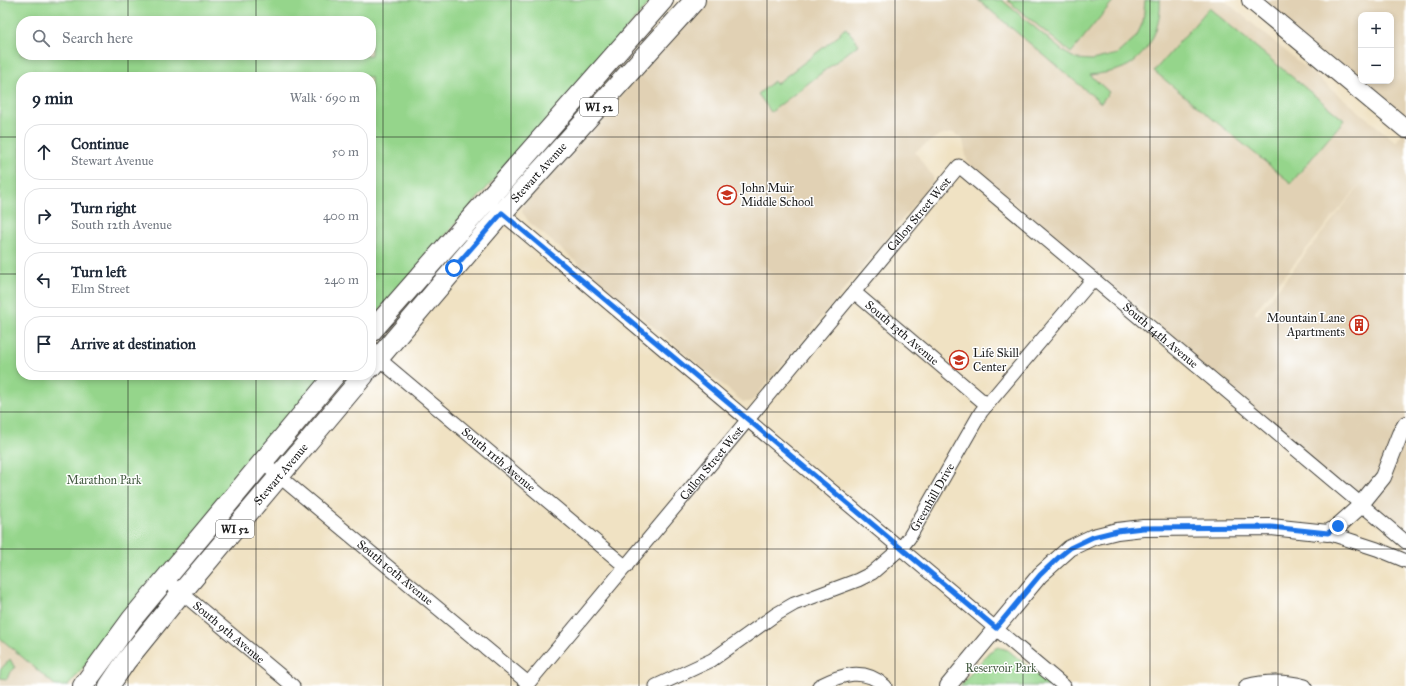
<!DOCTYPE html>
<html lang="en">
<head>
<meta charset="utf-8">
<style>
  body { margin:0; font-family:"IM FELL Great Primer",serif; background:#f2f2f3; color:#1f2937 }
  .controls { position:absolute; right:12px; top:12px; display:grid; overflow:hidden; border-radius:8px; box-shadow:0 2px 6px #0003 }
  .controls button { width:36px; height:36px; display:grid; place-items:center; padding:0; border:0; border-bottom:1px solid #e0e1e3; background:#fff; color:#1f2937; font:20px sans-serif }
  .stop { position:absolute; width:12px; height:12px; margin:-9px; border:3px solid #1a73e8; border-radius:50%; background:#fff }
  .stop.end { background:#1a73e8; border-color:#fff; box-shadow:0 1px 4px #0008 }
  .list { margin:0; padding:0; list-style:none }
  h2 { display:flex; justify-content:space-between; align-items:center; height:52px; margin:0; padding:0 16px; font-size:17px }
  h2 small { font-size:13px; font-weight:400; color:#747a83 }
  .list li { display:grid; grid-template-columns:26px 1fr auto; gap:12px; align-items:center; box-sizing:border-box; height:56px; margin:0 8px 8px; padding:0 8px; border:1px solid #e0e1e3; border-radius:16px }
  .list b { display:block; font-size:15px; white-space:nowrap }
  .list p { margin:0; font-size:13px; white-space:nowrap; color:#747a83 }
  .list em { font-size:13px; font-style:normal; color:#747a83 }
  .icon { flex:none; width:22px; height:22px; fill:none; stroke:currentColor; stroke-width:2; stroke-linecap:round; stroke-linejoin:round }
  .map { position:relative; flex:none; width:1406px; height:686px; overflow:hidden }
  .search { position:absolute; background:#fff; box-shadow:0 2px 6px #0003; left:16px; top:16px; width:360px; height:44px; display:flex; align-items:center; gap:10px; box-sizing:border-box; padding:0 14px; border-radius:16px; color:#747a83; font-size:15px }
  .panel { position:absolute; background:#fff; box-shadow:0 2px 6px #0003; left:16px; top:72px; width:360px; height:308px; border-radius:16px }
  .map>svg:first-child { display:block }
</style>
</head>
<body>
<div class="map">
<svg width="1406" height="686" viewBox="0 0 1406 686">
  <rect width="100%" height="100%" fill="#fff"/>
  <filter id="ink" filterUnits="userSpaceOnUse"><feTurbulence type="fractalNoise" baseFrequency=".025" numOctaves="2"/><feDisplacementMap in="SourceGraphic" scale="8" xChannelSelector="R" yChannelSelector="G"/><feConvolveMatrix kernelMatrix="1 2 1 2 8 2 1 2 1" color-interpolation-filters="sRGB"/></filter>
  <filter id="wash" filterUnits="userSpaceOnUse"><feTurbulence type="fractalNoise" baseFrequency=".012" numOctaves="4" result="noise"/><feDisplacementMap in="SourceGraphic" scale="16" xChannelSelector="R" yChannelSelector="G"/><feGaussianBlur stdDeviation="0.9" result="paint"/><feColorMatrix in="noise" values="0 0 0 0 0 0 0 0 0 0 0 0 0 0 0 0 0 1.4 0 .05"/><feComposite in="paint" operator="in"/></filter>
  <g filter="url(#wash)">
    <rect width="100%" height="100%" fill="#f0e2c3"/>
    <g fill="#e1d1b4" fill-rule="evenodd">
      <path d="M705,0h519l172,142 9,-12 -154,-130h155v542l-236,-199 -15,-23 -183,-153 -5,-6 -4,-21 -9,-7 -15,2 -24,17 18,25v5l-180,218 -4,2h-6l-214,-180 -7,-10 1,-8zM1361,15h30v66h-30zM1377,164l-120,151 -3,-3z"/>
      <polygon points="0,638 56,686 0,686"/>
    </g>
    <g fill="#95d58b" stroke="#587854" fill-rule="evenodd">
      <path d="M0,0h652l-281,320v-243h-350v298h305l-258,311h-12l-56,-48zM21,21h350v34h-350z"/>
      <path d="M978,0h24l62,52 12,7 16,1 25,-6 19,-17 7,-15 2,-22h15c2,24 -10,52 -31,65 -12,7 -25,8 -39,10l19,17 -8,11z"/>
      <polygon points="1007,0 1114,0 1071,53"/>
      <polygon points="1209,8 1344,120 1291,183 1154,71"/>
      <polygon points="846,28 859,44 771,112 758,94 774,81 776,84 841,34 840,32"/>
      <polygon points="998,647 1008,650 1051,686 960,686 989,652"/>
      <polygon points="10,659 15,668 9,674 7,679 0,678 0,670"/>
    </g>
  </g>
  <g filter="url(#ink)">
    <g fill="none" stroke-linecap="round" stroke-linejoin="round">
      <g stroke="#3c3a35" stroke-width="15">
        <g id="minor">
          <polyline points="497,209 1064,686"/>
          <path id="s1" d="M854,292l133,113"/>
          <path id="s2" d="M373,354l253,213"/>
          <path id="s3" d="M262,462l266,221"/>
          <polyline points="1328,533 1377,549 1406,561"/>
          <path id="s4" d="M165,579l128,107"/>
          <path id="s5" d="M526,686l433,-520 447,376"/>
          <path id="s6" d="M656,686l56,-26 63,-45 19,-11 64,-24 14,-7 29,-25 8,-10 72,-126 112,-133"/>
          <path d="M819,686c23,-12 45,-19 66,0"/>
          <path d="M1246,686c19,-5 40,-5 59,0"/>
        </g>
      </g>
      <g stroke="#3c3a35" stroke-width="18">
        <polyline id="tertiary" points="948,686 1040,575 1070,548 1093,537 1117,531 1143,528 1271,527 1328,533 1338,526 1357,509 1383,477 1400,434 1406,424"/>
      </g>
      <g stroke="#3c3a35" stroke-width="20">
        <polyline id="secondary" points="1251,0 1406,129"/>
      </g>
      <g stroke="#3c3a35" stroke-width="22">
        <g id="primary">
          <polyline points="371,332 663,0"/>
          <path id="s7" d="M371,367l131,-154 193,-213"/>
          <polyline points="83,686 132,619 335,375"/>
          <path id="s8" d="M109,686l17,-25 55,-68 183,-218"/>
        </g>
      </g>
      <use href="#minor" stroke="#fff" stroke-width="13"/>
      <use href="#tertiary" stroke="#fff" stroke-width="16"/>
      <use href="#secondary" stroke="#fff" stroke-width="18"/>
      <use href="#primary" stroke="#fff" stroke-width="20"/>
    </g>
  </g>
  <g fill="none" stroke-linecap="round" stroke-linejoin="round" filter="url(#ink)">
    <polyline stroke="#1a73e8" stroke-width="5" points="454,268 502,213 996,628 1040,575 1059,557 1070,548 1093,537 1117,531 1143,528 1271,527 1328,533 1338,526"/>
  </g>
  <path fill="none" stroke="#1c1c1c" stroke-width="1" stroke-opacity="0.55" d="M128,0v21M256,0v21M383,0v686M511,0v686M639,0v686M767,0v686M895,0v686M1023,0v686M1150,0v686M1278,0v686M128,55v22M256,55v22M0,137h21M371,137h1035M0,274h21M371,274h1035M128,375v311M256,375v311M0,412h1406M0,549h1406"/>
  <defs>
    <g id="school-ring" transform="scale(1)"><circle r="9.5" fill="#fff" stroke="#c8321e" stroke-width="1.5"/><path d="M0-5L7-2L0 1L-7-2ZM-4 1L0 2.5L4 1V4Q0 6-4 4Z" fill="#c8321e"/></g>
    <g id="building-ring" transform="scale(1)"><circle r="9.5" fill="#fff" stroke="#c8321e" stroke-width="1.5"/><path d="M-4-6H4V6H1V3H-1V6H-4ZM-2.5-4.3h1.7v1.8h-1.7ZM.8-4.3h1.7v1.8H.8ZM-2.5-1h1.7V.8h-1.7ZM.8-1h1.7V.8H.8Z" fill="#c8321e"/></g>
  </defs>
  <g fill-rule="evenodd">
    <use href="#school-ring" x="727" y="195"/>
    <use href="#building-ring" x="1359" y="325"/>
    <use href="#school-ring" x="959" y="360"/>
  </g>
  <g text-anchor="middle" stroke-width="3" stroke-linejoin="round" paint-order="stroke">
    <g fill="#fff" stroke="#606060" stroke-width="1">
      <rect x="580" y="98" width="38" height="18" rx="3"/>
      <rect x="216" y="520" width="38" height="18" rx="3"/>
    </g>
    <g font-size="11" font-weight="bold" fill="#1c1c1c">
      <text x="599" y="111">WI 52</text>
      <text x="235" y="533">WI 52</text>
    </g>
    <g font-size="12" fill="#1c1c1c" stroke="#fff">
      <text dy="4" stroke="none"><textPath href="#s7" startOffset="257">Stewart Avenue</textPath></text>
      <text dy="4" stroke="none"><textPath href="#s5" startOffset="614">Callon Street West</textPath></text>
      <text dy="4" stroke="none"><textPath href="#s1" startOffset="63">South 13th Avenue</textPath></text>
      <text dy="4" stroke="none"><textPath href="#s5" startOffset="940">South 14th Avenue</textPath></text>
      <text dy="4" stroke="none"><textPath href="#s2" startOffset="164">South 11th Avenue</textPath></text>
      <text dy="4" stroke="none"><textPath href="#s5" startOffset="290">Callon Street West</textPath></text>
      <text dy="4" stroke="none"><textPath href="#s8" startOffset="273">Stewart Avenue</textPath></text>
      <text dy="4" stroke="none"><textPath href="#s6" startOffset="343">Greenhill Drive</textPath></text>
      <text dy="4" stroke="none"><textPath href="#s3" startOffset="173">South 10th Avenue</textPath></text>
      <text dy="4" stroke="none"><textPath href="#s4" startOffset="83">South 9th Avenue</textPath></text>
    </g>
    <g font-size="12" fill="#1c1c1c" stroke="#fff" text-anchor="start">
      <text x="741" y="192">John Muir<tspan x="741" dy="14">Middle School</tspan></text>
      <text x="1345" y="322" text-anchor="end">Mountain Lane<tspan x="1345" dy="14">Apartments</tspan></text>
      <text x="973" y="357">Life Skill<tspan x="973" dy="14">Center</tspan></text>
    </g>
    <g font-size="12" fill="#465d43" stroke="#fff">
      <text x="104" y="484">Marathon Park</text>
      <text x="1001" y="672">Reservoir Park</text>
    </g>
  </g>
</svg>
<div class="controls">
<button>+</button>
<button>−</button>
</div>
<div class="stop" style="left:454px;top:268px"></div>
<div class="stop end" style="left:1338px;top:526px"></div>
<div class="search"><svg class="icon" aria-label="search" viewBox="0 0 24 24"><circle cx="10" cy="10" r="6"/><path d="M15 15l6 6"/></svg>Search here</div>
<section class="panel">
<h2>9 min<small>Walk · 690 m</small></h2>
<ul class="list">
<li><svg class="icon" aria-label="ahead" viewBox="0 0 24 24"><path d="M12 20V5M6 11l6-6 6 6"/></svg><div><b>Continue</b><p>Stewart Avenue</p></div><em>50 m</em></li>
<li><svg class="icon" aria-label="right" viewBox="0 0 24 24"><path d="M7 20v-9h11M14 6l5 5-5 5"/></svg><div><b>Turn right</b><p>South 12th Avenue</p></div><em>400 m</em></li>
<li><svg class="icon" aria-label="left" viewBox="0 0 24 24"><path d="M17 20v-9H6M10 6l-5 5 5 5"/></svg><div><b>Turn left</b><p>Elm Street</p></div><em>240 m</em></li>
<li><svg class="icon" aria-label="arrive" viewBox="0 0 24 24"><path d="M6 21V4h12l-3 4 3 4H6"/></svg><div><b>Arrive at destination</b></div></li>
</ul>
</section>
</div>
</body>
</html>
